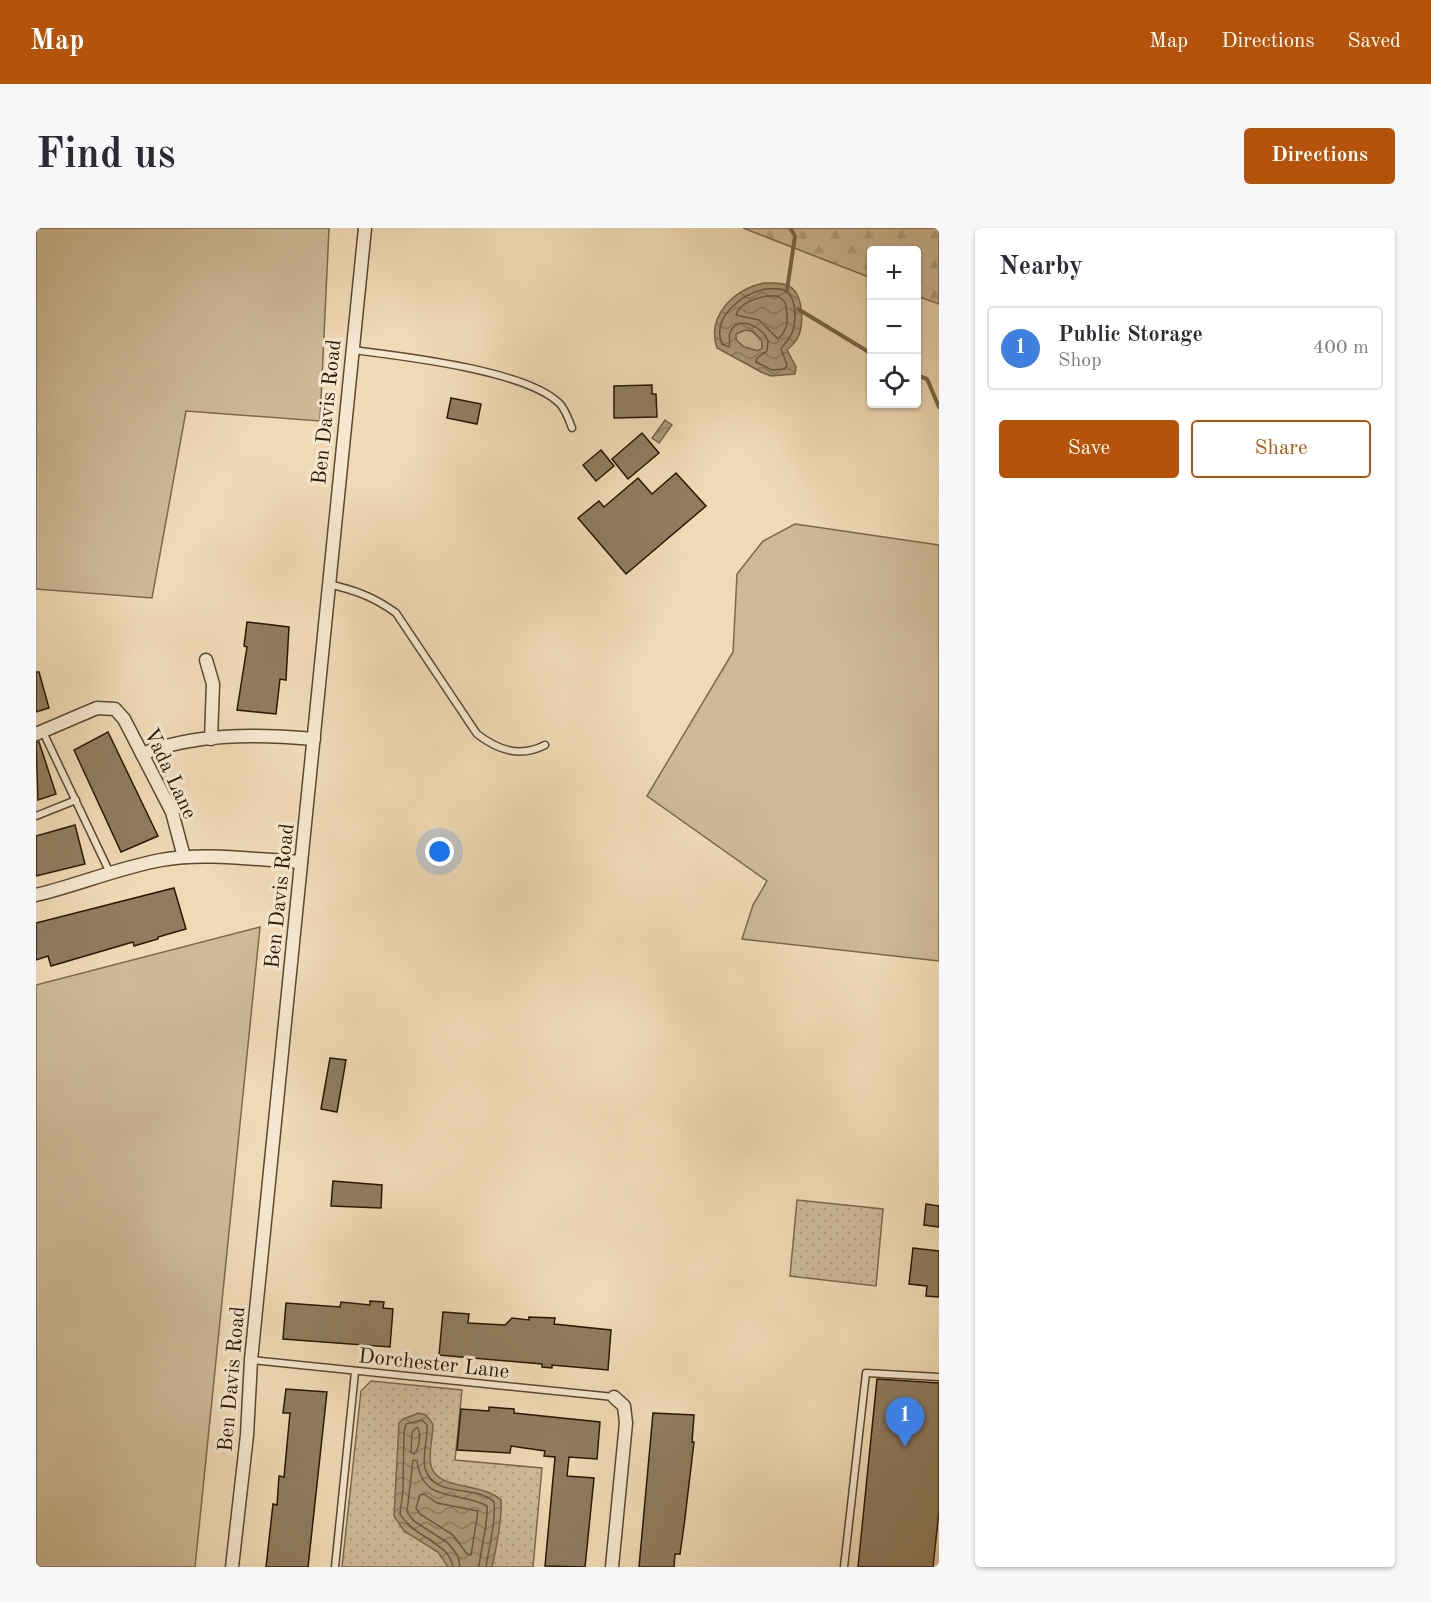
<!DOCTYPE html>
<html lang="en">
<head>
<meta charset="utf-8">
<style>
  body { margin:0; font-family:"Old Standard TT",serif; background:#f7f7f7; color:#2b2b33 }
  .controls { position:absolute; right:18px; top:18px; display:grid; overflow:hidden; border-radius:6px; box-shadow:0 2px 4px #0004 }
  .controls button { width:54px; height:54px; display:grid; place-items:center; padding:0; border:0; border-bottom:2px solid #e1e1e2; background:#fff; color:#2b2b33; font:30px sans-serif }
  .you { position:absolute; left:404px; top:624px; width:21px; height:21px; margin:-15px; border:4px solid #fff; border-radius:50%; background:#1a73e8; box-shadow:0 0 0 9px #1a73e833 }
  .badge { display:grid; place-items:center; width:39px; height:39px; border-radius:50%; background:#b45309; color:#fff; font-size:20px; font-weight:700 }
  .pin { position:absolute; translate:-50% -50px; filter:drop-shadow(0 2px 3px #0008) }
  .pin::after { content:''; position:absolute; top:32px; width:21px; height:18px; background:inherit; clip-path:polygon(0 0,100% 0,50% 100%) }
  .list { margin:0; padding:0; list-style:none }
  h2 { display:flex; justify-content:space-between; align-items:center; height:78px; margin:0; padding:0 24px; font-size:26px }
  h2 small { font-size:20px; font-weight:400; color:#7c7c81 }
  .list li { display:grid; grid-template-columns:39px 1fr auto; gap:18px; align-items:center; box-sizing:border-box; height:84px; margin:0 12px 12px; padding:0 12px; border:2px solid #e1e1e2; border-radius:6px }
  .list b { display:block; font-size:22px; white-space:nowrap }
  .list p { margin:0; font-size:20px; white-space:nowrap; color:#7c7c81 }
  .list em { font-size:20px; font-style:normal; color:#7c7c81 }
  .actions { display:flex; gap:12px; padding:18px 24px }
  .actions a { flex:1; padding:14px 0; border:2px solid #b45309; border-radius:6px; text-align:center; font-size:21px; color:#b45309 }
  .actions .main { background:#b45309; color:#fff }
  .icon { flex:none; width:33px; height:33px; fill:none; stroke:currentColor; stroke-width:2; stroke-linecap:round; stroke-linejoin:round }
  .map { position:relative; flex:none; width:903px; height:1339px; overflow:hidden; border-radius:6px }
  header { display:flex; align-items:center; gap:36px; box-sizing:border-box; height:84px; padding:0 30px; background:#b45309; color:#fff }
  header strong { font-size:28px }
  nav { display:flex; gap:33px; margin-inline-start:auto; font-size:21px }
  .intro { display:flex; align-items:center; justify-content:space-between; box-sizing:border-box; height:144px; padding:0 36px }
  h1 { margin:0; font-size:42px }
  .button { padding:15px 27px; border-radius:6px; background:#b45309; color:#fff; font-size:21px; font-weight:700 }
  main { display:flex; gap:36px; padding:0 36px }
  aside { flex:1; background:#fff; border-radius:6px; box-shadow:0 2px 4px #0004 }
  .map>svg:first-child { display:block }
</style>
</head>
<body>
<header>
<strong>Map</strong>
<nav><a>Map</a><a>Directions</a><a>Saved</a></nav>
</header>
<div class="intro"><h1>Find us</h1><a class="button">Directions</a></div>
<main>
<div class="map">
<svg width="903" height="1339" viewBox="0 0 903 1339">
  <defs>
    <pattern id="forest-firs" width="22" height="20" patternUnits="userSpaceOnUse" patternTransform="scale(1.5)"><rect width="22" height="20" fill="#ceb997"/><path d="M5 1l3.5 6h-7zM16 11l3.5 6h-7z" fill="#b19e80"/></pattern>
    <pattern id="wetland-marsh" width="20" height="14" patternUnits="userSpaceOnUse" patternTransform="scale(1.5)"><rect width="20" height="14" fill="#ceb997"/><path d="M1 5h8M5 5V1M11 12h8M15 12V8" fill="none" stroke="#b19e80"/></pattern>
    <pattern id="park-dots" width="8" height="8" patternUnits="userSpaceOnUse" patternTransform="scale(1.5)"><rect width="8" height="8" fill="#ceb997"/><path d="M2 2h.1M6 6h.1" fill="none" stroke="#b19e80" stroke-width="1.8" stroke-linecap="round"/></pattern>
    <pattern id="water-waves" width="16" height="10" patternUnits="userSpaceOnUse" patternTransform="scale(1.5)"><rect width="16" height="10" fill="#ac9878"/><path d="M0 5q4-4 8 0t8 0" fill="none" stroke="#8c7b60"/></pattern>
  </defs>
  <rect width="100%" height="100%" fill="#f0dab6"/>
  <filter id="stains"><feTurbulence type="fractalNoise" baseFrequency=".00333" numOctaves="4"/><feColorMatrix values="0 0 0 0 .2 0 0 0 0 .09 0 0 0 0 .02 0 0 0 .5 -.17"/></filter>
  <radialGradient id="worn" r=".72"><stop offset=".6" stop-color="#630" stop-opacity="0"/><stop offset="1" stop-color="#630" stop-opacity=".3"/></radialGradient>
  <g fill="#ceb997" stroke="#7c684c" stroke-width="1.5">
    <polygon points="0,0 293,0 284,193 150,183 116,370 0,361"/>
    <polygon points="759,296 903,317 903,733 706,711 717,677 731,653 611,568 697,424 701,346 727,313"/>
    <polygon points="224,699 159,1339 0,1339 0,757"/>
  </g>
  <polygon fill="url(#forest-firs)" stroke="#7c684c" stroke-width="1.5" points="707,0 903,0 903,76 881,68 880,22 836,22 835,50"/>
  <polygon fill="url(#wetland-marsh)" stroke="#7c684c" stroke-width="1.5" points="709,102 716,103 726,113 726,120 722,123 708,119 700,112 700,106"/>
  <g fill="url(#park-dots)" stroke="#7c684c" stroke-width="1.5">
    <polygon points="761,972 847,981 840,1058 754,1048"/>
    <polygon points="335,1153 426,1162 419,1232 506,1240 497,1339 306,1339 325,1163"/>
  </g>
  <g fill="url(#water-waves)" stroke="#786448" stroke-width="1.5" fill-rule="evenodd">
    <path d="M728,55c9,0 21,-1 28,5 12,10 12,39 5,51 -2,4 -7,8 -10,11l9,17 -1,7 -24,2 -8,-3 -46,-25c-11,-33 18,-59 47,-65zM709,102l8,1 9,10v7l-4,3 -14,-4 -8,-7v-6z"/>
    <polygon points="629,192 636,197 623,215 616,210"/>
    <path d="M383,1185l7,2 7,9c0,13 -5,29 -2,42 7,25 51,16 70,34 1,20 -4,45 -9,67h-44l-10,-15 -34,-21 -10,-15 5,-93 4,-4z"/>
  </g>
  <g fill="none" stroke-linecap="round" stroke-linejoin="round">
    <g stroke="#6a583c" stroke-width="1.5">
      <path d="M729,61c7,0 17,-2 23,4 9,8 8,30 4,40 -2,6 -8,10 -11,16l6,16 -2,4 -13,1 -16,-8 1,-4 10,-7 1,-10c-4,-13 -30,-28 -38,-8 -2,5 1,9 -1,14l-7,-3c-11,-27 20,-50 43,-55z"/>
      <path d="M730,68h12l7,6c3,15 5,26 -7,37l-19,-19 -23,-5c4,-12 18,-16 30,-19z"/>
      <path d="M381,1199c5,6 2,23 -3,27l-3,-2 1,-20z"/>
      <polygon points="388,1266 401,1275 442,1283 435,1327 431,1326 417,1307 384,1286 380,1280 384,1267"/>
      <path d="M417,1339c-3,-24 -40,-30 -53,-53l3,-24 1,-59 2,-7 16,-4 5,5c1,14 -5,29 -2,43 8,31 51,16 69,34 2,21 -5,44 -8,65"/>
      <path d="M424,1339l-2,-11 -10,-13 -34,-22 -7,-9 6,-52 4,1c6,44 42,29 70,45 2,11 -7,47 -8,61"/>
    </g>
    <g stroke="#786448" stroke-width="4">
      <polyline points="751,62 759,8 754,0"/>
      <polyline points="762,81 836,126"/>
      <polyline points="880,147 891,151 903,179"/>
    </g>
  </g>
  <g fill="#907c5f" stroke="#291701" stroke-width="1.5">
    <polygon points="616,157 616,166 620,166 621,189 578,190 578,158"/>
    <polygon points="415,170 445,176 441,196 411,190"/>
    <polygon points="606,205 623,225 592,251 576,231"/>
    <polygon points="565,222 578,238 560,253 547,237"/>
    <polygon points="640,245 670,278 590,346 542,290 563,273 568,279 602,250 616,266"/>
    <polygon points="211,394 253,399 250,452 244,451 240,486 201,482 211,419 208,418"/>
    <polygon points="0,444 3,444 13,480 0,484"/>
    <polygon points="72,504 122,608 85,624 38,522"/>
    <polygon points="0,514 3,514 20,566 2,572"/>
    <polygon points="39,597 49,636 0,648 0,608"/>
    <polygon points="138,660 150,701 122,709 122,711 98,718 97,714 15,738 12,728 0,732 0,695"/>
    <polygon points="294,830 310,832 301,884 285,881"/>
    <polygon points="297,953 346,957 345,980 295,978"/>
    <polygon points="890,976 903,978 903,999 888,997"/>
    <polygon points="877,1020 903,1023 903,1069 890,1068 891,1058 873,1056"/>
    <polygon points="334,1073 348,1074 347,1080 357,1081 354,1119 247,1111 250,1075 304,1079 305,1074 334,1077"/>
    <polygon points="407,1084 433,1086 432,1095 469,1097 476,1090 493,1092 493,1089 519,1090 518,1096 575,1102 572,1142 516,1137 516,1140 506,1139 506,1136 403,1127"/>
    <polygon points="841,1151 903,1155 903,1283 897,1339 822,1339"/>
    <polygon points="250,1161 291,1164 272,1339 230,1339 237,1276 241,1277 243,1248 248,1249 254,1185 247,1185"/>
    <polygon points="453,1179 478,1181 478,1185 564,1194 561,1231 533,1229 531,1248 558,1250 549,1339 509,1338 519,1229 508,1228 509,1223 475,1218 474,1225 421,1222 425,1181 453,1183"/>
    <polygon points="617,1185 658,1187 656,1214 658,1214 648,1298 644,1326 639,1326 638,1339 603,1339"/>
  </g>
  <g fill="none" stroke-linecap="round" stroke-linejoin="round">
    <g stroke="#5b482e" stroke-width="9">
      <g id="service">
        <path d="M317,122c47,6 174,20 207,54 5,5 9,16 12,24"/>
        <path d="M292,356c27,6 46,13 68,29l81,121c21,16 43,24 68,11"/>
        <polyline points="7,504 74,645"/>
        <polyline points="0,588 40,572"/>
        <polyline points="215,1132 578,1169"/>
        <polyline points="299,1339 319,1144"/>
        <polyline points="808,1339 830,1145 903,1149"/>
      </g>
    </g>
    <g stroke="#5b482e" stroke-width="15">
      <g id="minor">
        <polyline points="170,432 177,456 175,511"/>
        <polyline points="0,506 61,480 79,481 88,491 136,584 148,629"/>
        <path d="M106,526c54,-21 114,-20 172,-15"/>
        <path d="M0,667c42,-10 82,-27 125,-35 45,-8 95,0 140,2"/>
        <polyline points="196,1339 211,1207 215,1132 329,0"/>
        <polyline points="576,1339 590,1195 588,1178 578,1169"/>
      </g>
    </g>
    <use href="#service" stroke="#f5e7d0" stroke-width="6"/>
    <use href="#minor" stroke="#f5e7d0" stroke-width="12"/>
  </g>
  <g text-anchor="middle" stroke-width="6" stroke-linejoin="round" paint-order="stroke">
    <g font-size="21" fill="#291701" stroke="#f5e7d0">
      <text transform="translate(290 184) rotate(-84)" y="7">Ben Davis Road</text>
      <text transform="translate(135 545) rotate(65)" y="7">Vada Lane</text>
      <text transform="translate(243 668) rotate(-84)" y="7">Ben Davis Road</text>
      <text transform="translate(398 1135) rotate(6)" y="7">Dorchester Lane</text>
      <text transform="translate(195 1151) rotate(-85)" y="7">Ben Davis Road</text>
    </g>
  </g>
  <rect width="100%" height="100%" filter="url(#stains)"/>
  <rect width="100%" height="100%" fill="url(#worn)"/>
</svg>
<div class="controls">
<button>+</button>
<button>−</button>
<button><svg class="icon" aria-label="locate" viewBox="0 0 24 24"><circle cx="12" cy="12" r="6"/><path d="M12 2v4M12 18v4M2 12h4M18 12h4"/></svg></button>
</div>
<div class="you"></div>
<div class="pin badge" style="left:869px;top:1219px;background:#3f7fe0">1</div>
</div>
<aside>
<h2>Nearby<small></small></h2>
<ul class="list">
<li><span class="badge" style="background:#3f7fe0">1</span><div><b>Public Storage</b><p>Shop</p></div><em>400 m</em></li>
</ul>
<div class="actions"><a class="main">Save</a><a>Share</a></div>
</aside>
</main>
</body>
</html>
